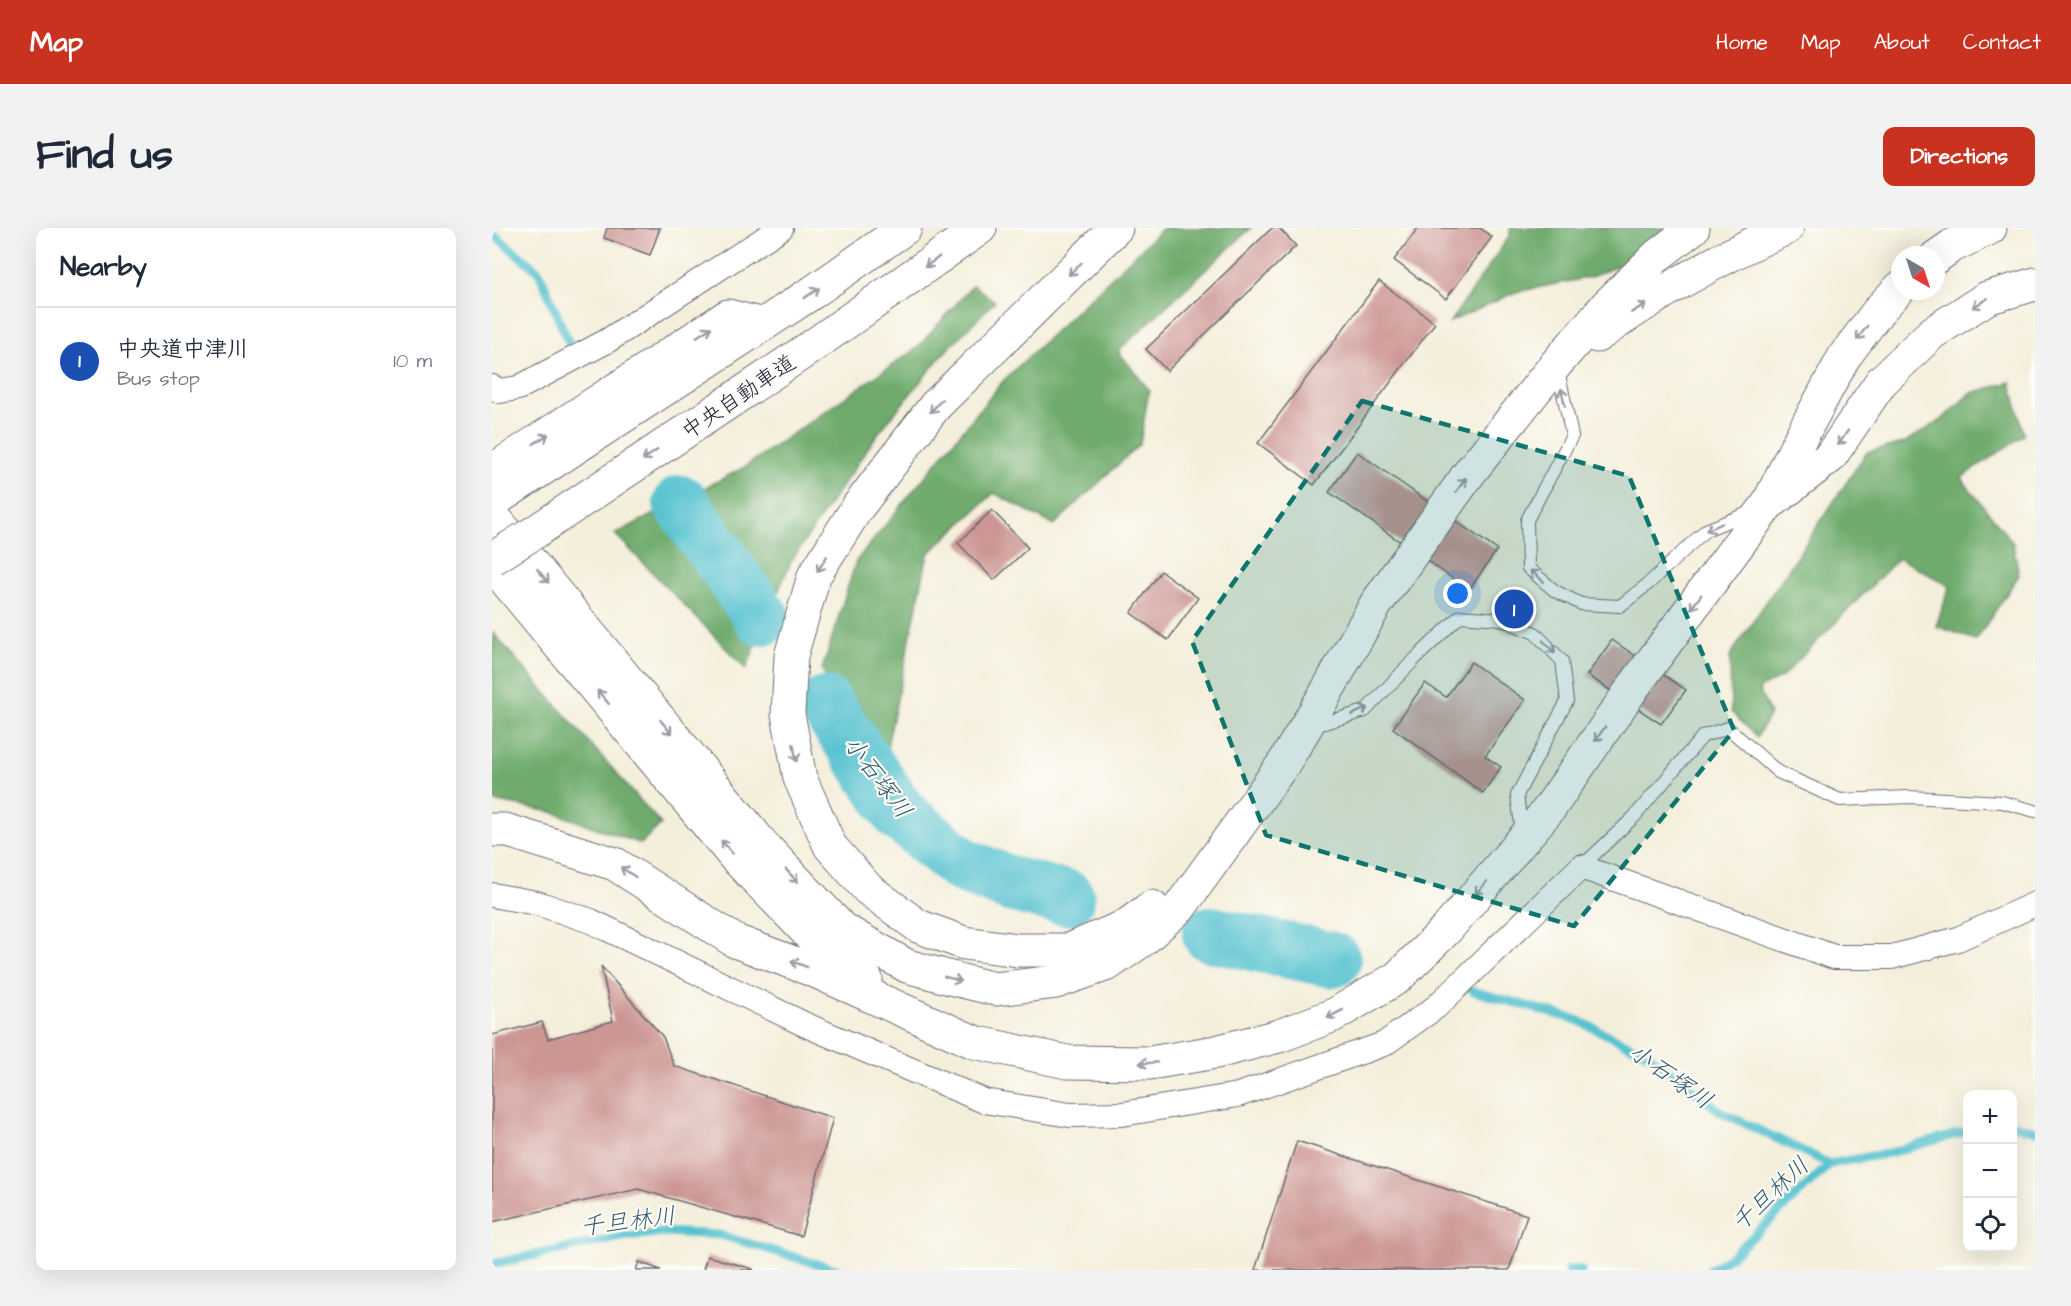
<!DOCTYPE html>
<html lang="en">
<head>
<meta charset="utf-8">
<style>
  body { margin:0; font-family:"Architects Daughter","Klee One",sans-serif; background:#f2f2f3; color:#1f2937 }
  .controls { position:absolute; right:18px; bottom:18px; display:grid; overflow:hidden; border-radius:12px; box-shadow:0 6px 24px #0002 }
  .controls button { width:54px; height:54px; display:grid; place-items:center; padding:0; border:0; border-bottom:2px solid #e0e1e3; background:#fff; color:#1f2937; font:30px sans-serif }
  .compass { position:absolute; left:1399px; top:18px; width:54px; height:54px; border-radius:50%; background:#fff; box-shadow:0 6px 24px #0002; rotate:141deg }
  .you { position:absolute; left:966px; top:366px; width:21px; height:21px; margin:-15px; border:4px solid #fff; border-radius:50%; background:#1a73e8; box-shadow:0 0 0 9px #1a73e833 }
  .badge { display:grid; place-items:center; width:39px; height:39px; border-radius:50%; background:#c8321e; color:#fff; font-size:20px; font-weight:700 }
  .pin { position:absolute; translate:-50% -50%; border:3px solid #fff; box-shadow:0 2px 6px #0006 }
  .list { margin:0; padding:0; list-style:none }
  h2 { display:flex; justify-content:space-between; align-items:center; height:78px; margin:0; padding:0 24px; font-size:26px }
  h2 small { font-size:20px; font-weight:400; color:#747a83 }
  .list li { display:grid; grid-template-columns:39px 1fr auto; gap:18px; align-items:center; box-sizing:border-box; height:108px; padding:0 24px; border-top:2px solid #e0e1e3 }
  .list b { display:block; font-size:22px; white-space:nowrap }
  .list p { margin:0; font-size:20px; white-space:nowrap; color:#747a83 }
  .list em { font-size:20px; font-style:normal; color:#747a83 }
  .icon { flex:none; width:33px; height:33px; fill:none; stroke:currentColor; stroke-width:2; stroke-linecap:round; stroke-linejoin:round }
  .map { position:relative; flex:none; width:1543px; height:1042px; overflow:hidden; border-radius:12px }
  header { display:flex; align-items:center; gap:36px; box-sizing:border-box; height:84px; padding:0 30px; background:#c8321e; color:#fff }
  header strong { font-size:28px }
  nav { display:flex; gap:33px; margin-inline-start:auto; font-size:21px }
  .intro { display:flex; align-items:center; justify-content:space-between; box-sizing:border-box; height:144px; padding:0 36px }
  h1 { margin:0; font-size:42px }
  .button { padding:15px 27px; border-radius:12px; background:#c8321e; color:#fff; font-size:21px; font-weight:700 }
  main { display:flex; gap:36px; padding:0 36px }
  aside { flex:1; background:#fff; border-radius:12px; box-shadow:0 6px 24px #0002 }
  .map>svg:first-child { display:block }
</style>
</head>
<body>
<header>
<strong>Map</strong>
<nav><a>Home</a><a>Map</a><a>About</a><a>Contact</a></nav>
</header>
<div class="intro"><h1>Find us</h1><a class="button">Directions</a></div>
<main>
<aside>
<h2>Nearby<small></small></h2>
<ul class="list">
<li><span class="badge" style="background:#1a4fb4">1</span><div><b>中央道中津川</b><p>Bus stop</p></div><em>10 m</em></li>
</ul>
</aside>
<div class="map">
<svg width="1543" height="1042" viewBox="0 0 1543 1042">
  <rect width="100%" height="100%" fill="#fdfcf7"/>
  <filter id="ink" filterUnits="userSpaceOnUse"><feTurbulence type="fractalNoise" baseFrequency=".0167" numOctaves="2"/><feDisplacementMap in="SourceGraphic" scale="12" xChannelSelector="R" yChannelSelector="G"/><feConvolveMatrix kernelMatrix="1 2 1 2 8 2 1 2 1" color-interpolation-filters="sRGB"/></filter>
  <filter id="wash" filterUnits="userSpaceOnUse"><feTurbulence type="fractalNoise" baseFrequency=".008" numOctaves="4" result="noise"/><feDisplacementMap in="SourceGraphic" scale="24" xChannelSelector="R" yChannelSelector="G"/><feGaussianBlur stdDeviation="1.35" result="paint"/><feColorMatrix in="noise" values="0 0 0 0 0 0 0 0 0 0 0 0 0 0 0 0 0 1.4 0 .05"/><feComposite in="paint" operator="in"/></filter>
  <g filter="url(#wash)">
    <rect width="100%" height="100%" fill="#f4efdb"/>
    <g fill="#6eab6c" stroke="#486654" stroke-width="1.5">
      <polygon points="671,0 759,0 626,123 657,162 648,216 562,297 502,265 436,326 392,533 330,442 364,333 512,152"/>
      <polygon points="1018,0 1183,0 1140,32 1099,49 1024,64 958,94 1018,7"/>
      <polygon points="481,57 503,73 450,127 384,208 299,333 254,441 123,306 251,240 426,119"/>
      <polygon points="1519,154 1532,207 1469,250 1521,315 1527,347 1484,412 1444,398 1458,358 1407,330 1290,449 1267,461 1278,486 1265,509 1239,484 1238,428 1375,224 1412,215 1448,193 1479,165"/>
      <polygon points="1,405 169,596 149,616 60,584 0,573"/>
    </g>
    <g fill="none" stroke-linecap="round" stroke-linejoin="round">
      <g stroke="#56c2d0" stroke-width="9">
        <polyline points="0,5 47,44 76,113"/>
        <polyline points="981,763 1085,792 1157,827 1229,884 1338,936"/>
        <polyline points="1520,896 1543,903"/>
        <polyline points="0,1036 129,1009 173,1004 228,1007 346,1042"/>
        <polyline points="1076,1042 1089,1042"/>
        <polyline points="1218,1042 1240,1028 1338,936 1397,925 1476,903"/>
      </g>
      <g stroke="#56c2d0" stroke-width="56">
        <polyline points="189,275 270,390"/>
        <polyline points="333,476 408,586 470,637 518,656 575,670"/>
        <polyline points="718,706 841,732"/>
      </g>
    </g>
    <g id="blocks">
      <g fill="#cc9693">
        <polygon points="115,0 168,0 158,27 112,10"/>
        <polygon points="780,0 787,0 804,18 675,143 654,121"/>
        <polygon points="926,0 988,0 1000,9 954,71 902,32"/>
        <polygon points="887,53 943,95 822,257 766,215"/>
        <polygon points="865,224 1005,322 977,362 837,264"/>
        <polygon points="500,282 536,320 502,352 466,315"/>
        <polygon points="669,343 706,370 676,412 639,385"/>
        <polygon points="1120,412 1194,462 1169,496 1095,447"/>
        <polygon points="979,434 1033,472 993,528 1009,539 991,565 901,500 933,455 954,469"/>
        <polygon points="109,738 171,809 182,838 341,890 309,1008 146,961 0,994 0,807 50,794 56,811 121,793"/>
        <polygon points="805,913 1035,987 1017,1042 763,1042"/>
        <polygon points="215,1028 261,1041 261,1042 211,1042"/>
        <polygon points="147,1034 169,1042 144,1042"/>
      </g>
    </g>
  </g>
  <g filter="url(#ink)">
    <use href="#blocks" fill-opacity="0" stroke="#6c6a73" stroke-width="1.5"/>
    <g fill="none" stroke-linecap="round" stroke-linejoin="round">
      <g stroke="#6c6a73" stroke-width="14">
        <g id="lane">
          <polyline points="1066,142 1080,208 1035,292 1036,340 1063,363 1089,376 1128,378 1156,356 1214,302 1261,283"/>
          <polyline points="822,498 873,483 922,432 968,388 1008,391 1043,405 1070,433 1075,473 1025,567 1030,605"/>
          <polyline points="1089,639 1142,589 1211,508 1236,500 1286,544 1348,572 1417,569 1510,574 1543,583"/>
        </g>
      </g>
      <g stroke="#6c6a73" stroke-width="26">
        <g id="street">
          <polyline points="0,159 8,163 26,160 115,113 289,0"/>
          <polyline points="0,667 45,675 99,693 314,797 492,873 578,887 630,886 746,867 892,816 944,779 1089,639 1342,729 1400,729 1466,711 1543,676"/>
        </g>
      </g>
      <g stroke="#6c6a73" stroke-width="35">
        <g id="highway">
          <polyline points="624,0 443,178 365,280 322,348 299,428 296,486 308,550 338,618 376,661 426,698 472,715 526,722 577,722 634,698 660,679"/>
          <polyline points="1444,29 1460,18 1498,0"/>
          <path d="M1105,108c60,-42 123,-79 190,-108"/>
          <polyline points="0,243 236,88 271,97"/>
          <polyline points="1282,272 1338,229 1389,154 1440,105 1495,70 1543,56"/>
          <polyline points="0,274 321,64 413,0"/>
          <polyline points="0,287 269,615 350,701 415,738 466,752 503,761 564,754 616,736 652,711 688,679 792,535 831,470 884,376 978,244 1064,136 1115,77 1166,27 1201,0"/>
          <polyline points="43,304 322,117 488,0"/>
          <polyline points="0,336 242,628 323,712 374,751"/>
          <polyline points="0,602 13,602 123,636 243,713 323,743 482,814 575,834 658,835 724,824 787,808 842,787 905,750 954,702 1057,581 1142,458 1276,276 1309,209 1352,129 1388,81 1408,60"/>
        </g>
      </g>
      <use href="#lane" stroke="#fff" stroke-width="12"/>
      <use href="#street" stroke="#fff" stroke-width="24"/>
      <use href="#highway" stroke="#fff" stroke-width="33"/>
      <g stroke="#6c6a73" stroke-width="35" stroke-linecap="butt">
        <polyline id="highway-bridge" points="0,331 43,304"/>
      </g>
      <use href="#highway-bridge" stroke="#fff" stroke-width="33"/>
    </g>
    <defs><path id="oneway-shaft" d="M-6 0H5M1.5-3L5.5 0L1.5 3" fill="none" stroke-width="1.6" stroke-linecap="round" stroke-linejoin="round" transform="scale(1.5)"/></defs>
    <g stroke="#9c9ca7">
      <use href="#oneway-shaft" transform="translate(440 34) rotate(145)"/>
      <use href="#oneway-shaft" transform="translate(583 41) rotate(136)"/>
      <use href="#oneway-shaft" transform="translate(320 65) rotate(-34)"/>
      <use href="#oneway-shaft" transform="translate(1488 75) rotate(149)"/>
      <use href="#oneway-shaft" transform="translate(1147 80) rotate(-31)"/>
      <use href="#oneway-shaft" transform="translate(212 104) rotate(-33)"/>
      <use href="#oneway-shaft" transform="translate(1370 105) rotate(127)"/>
      <use href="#oneway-shaft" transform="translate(1071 169) rotate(-102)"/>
      <use href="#oneway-shaft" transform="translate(444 178) rotate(132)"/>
      <use href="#oneway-shaft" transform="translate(1351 210) rotate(124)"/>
      <use href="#oneway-shaft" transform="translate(49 211) rotate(-33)"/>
      <use href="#oneway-shaft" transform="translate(158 227) rotate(146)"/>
      <use href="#oneway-shaft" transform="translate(969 257) rotate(-55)"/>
      <use href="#oneway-shaft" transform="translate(1222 299) rotate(156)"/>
      <use href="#oneway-shaft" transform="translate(330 336) rotate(122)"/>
      <use href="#oneway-shaft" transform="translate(51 348) rotate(50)"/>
      <use href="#oneway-shaft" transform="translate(1045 348) rotate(-139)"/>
      <use href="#oneway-shaft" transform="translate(1204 374) rotate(126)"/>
      <use href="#oneway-shaft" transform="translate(1057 419) rotate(46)"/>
      <use href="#oneway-shaft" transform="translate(111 469) rotate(-130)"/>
      <use href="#oneway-shaft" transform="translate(868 483) rotate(-25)"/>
      <use href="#oneway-shaft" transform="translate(174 499) rotate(51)"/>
      <use href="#oneway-shaft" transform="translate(1108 506) rotate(125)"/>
      <use href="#oneway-shaft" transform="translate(303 525) rotate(79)"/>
      <use href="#oneway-shaft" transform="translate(235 619) rotate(-130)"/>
      <use href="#oneway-shaft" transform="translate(136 644) rotate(-147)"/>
      <use href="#oneway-shaft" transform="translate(300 648) rotate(47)"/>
      <use href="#oneway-shaft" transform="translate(989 660) rotate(130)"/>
      <use href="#oneway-shaft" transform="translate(307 736) rotate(-159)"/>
      <use href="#oneway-shaft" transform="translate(461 751) rotate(15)"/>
      <use href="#oneway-shaft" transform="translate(843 786) rotate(153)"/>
      <use href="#oneway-shaft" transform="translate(656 835) rotate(177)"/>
    </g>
  </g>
  <path fill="#0f766e" fill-opacity="0.2" stroke="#0f766e" stroke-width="4.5" stroke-dasharray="12 8" stroke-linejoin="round" d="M870,173l267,75 105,254 -160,196 -308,-91 -74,-194z"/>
  <g text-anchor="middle" stroke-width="4.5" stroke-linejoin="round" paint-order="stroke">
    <g font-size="22" fill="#22223b" stroke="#fdfcf7">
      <text transform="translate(246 168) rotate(-34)" y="8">中央自動車道</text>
    </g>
    <g font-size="24" font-style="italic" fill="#345a6f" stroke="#fdfcf7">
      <text transform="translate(386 549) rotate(53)" y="8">小石塚川</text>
      <text transform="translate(1179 848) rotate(35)" y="8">小石塚川</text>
      <text transform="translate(1278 966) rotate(-43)" y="8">千旦林川</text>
      <text transform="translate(136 993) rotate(-7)" y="8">千旦林川</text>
    </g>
  </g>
</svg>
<div class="controls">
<button>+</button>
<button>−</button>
<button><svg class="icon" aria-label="locate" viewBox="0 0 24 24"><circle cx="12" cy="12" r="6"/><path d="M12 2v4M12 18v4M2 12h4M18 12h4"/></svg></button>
</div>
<svg class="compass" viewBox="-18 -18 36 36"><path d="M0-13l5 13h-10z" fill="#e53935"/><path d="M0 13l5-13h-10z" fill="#747a83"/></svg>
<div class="you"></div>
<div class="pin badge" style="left:1022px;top:381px;background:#1a4fb4">1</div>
</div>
</main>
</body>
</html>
